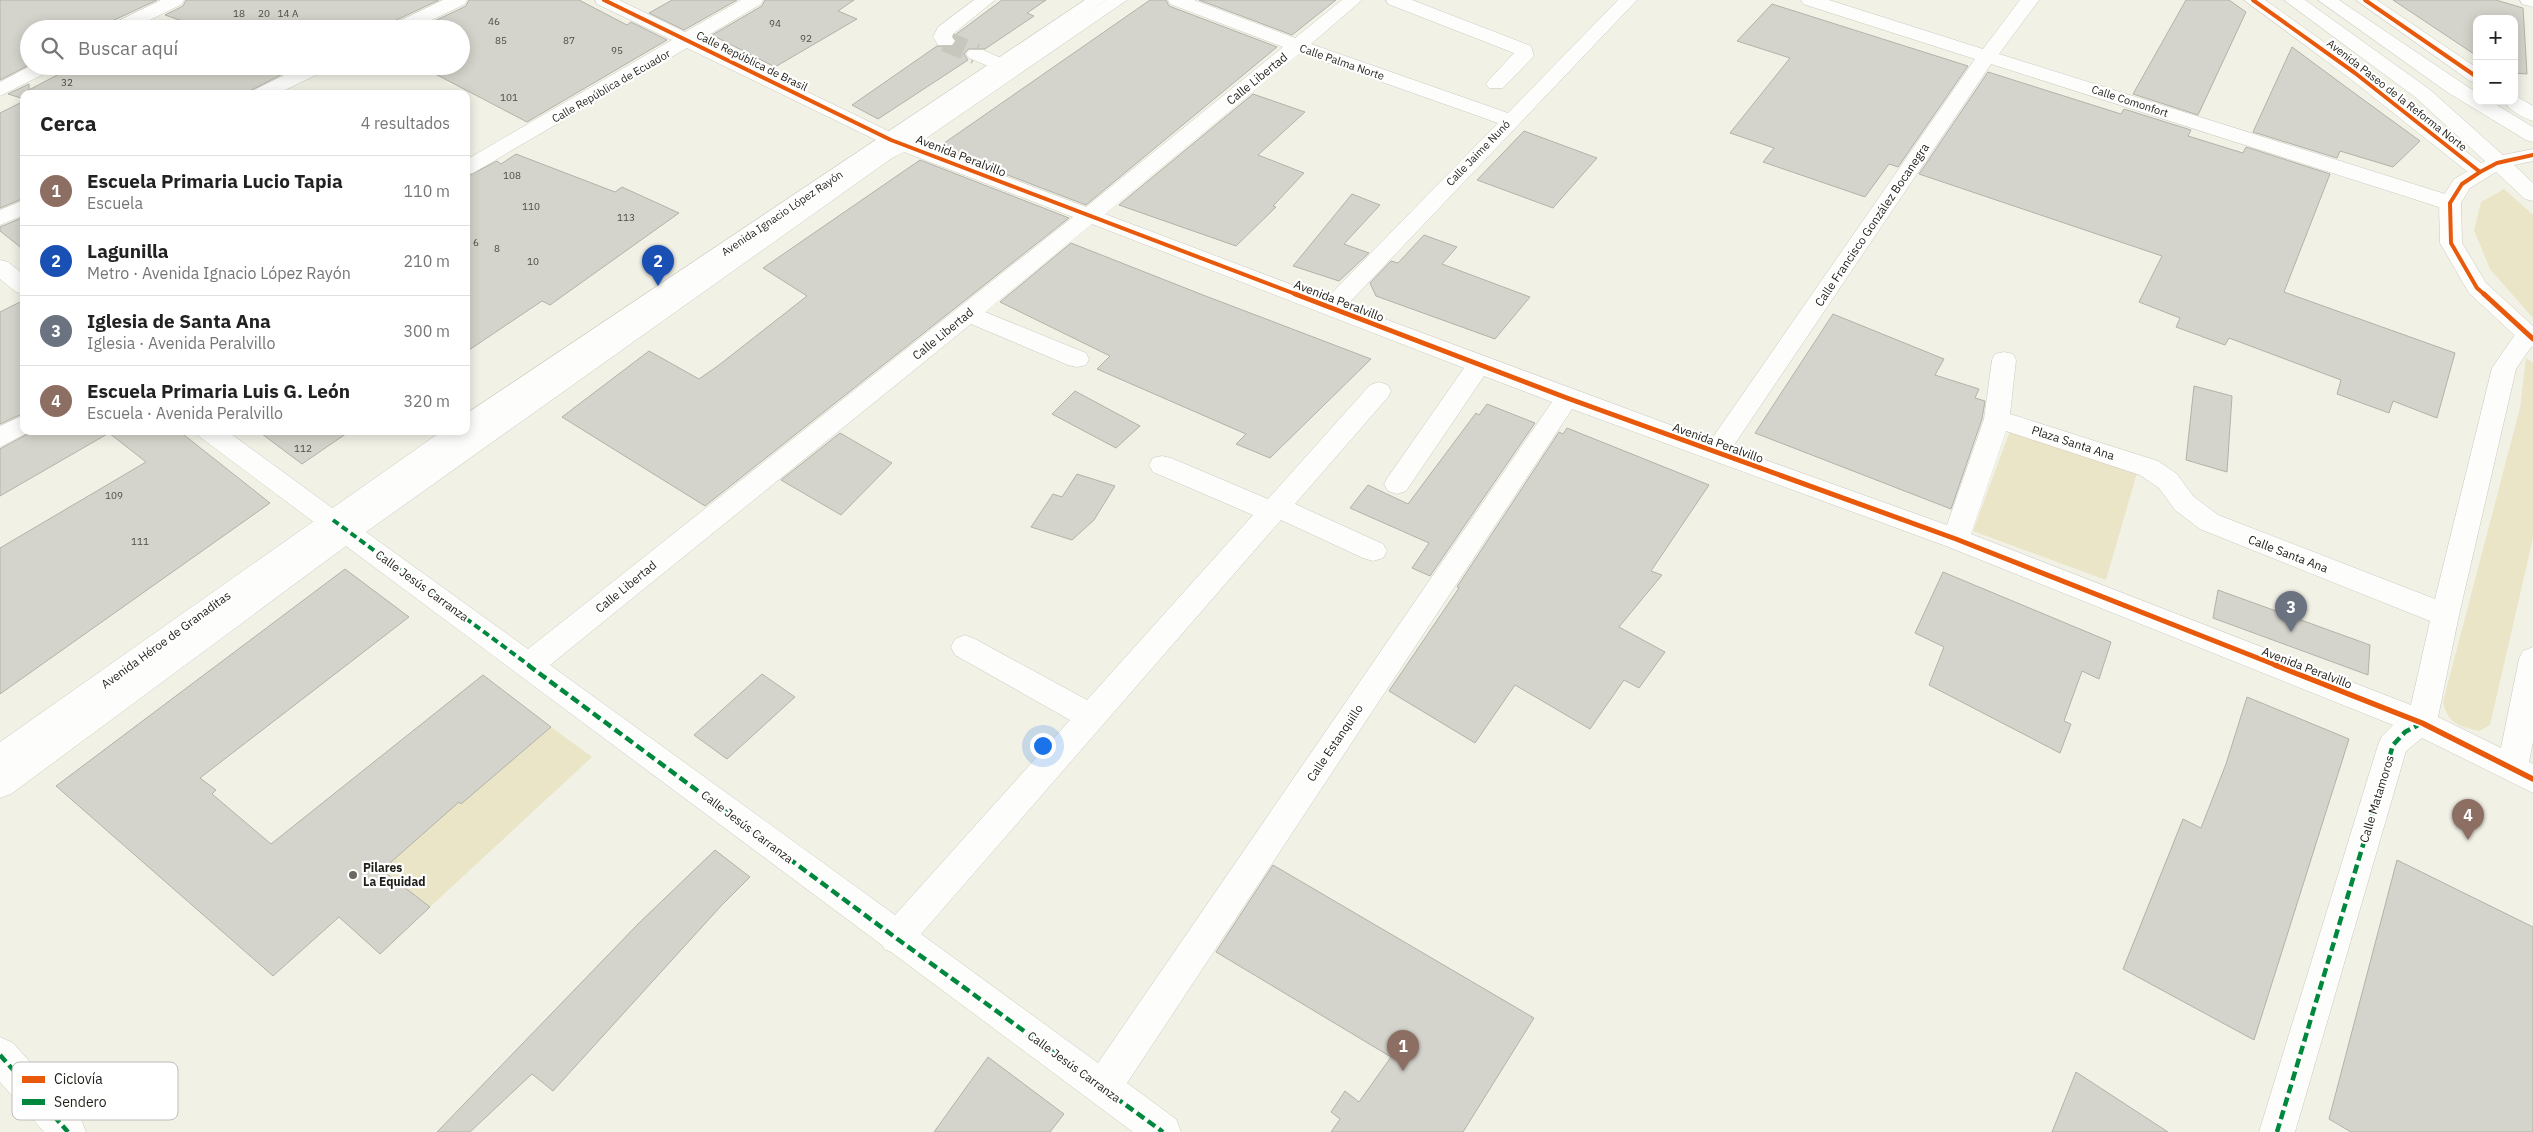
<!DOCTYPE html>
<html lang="es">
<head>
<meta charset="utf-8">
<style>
  body { margin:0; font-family:"IBM Plex Sans",sans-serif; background:#f6f6f6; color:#222 }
  .controls { position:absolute; right:15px; top:15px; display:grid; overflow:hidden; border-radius:10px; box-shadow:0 2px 12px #0003 }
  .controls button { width:45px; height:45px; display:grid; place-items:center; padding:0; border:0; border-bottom:1px solid #e0e0e0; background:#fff; color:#222; font:25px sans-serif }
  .you { position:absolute; left:1042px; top:745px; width:18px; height:18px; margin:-12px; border:4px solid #fff; border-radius:50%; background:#1a73e8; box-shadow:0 0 0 8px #1a73e833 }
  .badge { display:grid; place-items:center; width:32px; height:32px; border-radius:50%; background:#db2777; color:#fff; font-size:16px; font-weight:700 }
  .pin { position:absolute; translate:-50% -41px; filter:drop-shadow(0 1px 2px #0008) }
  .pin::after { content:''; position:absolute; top:26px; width:18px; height:15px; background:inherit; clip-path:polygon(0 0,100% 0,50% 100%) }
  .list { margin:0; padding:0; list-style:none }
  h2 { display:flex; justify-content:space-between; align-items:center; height:65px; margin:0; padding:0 20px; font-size:21px }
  h2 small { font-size:16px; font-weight:400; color:#767676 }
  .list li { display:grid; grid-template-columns:32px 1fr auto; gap:15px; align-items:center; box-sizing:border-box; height:70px; padding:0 20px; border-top:1px solid #e0e0e0 }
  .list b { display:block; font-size:19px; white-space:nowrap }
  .list p { margin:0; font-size:16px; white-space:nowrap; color:#767676 }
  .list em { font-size:16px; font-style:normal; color:#767676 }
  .icon { flex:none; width:28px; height:28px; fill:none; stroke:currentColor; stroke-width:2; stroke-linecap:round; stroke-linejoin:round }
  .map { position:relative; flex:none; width:2533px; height:1132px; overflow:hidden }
  .search { position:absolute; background:#fff; box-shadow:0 2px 12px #0003; left:20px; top:20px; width:450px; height:55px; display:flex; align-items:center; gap:12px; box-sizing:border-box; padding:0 18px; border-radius:28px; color:#767676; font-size:19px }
  .panel { position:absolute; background:#fff; box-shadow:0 2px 12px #0003; left:20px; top:90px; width:450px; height:345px; border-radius:10px }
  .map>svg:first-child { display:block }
</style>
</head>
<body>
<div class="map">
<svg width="2533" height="1132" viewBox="0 0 2533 1132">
  <rect width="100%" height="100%" fill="#f2f1e6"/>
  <g fill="#e9e5c6">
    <polygon points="2504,189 2533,215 2533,318 2490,269 2474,230 2481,202"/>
    <path d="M2526,358l7,5v175l-43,187 -11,6c-20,-5 -31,-7 -36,-29l77,-294z"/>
    <polygon points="2010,431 2137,473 2106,580 1973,531"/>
    <polygon points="551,727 592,757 430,907 382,870 441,818 427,780 461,803"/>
  </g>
  <g fill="#d5d4cc" stroke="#b3b2a9">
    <polygon points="0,0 157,0 95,29 29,29 29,65 0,80"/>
    <polygon points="186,0 439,0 390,23 387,29 205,29 165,15 183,6"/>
    <polygon points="469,0 579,0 627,25 631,22 667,40 527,122 420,66 461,66 461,29 418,29 466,6"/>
    <polygon points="672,0 737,0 684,30 649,13"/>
    <polygon points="765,0 854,0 838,11 857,19 775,67 712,35 762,6"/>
    <polygon points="1002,0 1046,0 1027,13 1034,16 985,49 968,49 964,54 968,60 878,119 852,105 937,46 954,46 957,41 955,35"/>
    <polygon points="1150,0 1166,0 1169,6 1277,47 1086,205 937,148"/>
    <polygon points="1199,0 1336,0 1292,35"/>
    <polygon points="2186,0 2229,0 2246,12 2198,115 2133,94"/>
    <polygon points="2393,0 2496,0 2523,8 2527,74 2514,73 2514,19 2477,19 2477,56"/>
    <polygon points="1772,4 1968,66 1898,167 1889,164 1865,197 1763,162 1774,148 1730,133 1790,58 1737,41"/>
    <polygon points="2292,47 2346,87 2420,141 2393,167 2340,151 2337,158 2253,132"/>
    <polygon points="74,66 204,66 217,71 227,66 298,66 244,94 24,94 24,99 8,94 29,84 29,90"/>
    <polygon points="1988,72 2121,114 2124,109 2191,130 2188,136 2243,153 2246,147 2330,174 2284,292 2455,353 2437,418 2393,401 2389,413 2337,394 2341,380 2229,338 2225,345 2176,327 2180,318 2139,302 2162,256 1919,174"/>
    <polygon points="1253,94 1305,112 1258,155 1304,173 1273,206 1276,207 1236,246 1119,205"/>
    <polygon points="24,101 24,198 0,208 0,113"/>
    <polygon points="1524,131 1597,158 1553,208 1477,180"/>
    <polygon points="516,154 615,192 622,187 679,213 550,305 542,301 466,352 466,177 497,161 501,164"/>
    <polygon points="920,160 1069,218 705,506 562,417 649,351 699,379 719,365 807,296 763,268"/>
    <polygon points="1352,194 1380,205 1344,244 1369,253 1339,281 1293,266"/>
    <polygon points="24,217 24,250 0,231 0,227"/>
    <polygon points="1424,235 1457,247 1442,264 1530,297 1495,339 1376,296 1370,283 1391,261 1398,263"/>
    <polygon points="1071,243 1203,295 1371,359 1270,458 1236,444 1246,434 1097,369 1110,356 1000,302"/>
    <polygon points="24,300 24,413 0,424 0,312"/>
    <polygon points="1833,314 1944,359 1935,375 1979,389 1975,398 1985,401 1982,419 1951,509 1755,433"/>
    <polygon points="2194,386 2232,396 2227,472 2186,460"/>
    <polygon points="1075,391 1140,426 1116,448 1052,414"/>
    <polygon points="1487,404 1535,423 1430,576 1412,568 1429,543 1350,508 1368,485 1408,504 1476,413 1479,415"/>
    <polygon points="1567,428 1709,485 1651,571 1662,575 1619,627 1665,652 1639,688 1624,680 1590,729 1515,685 1475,743 1389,691 1459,588 1457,587 1559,432 1563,434"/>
    <polygon points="33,431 179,431 270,503 0,694 0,548 146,462 109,433 0,496 0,449"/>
    <polygon points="258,431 350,431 302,464"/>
    <polygon points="840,433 892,463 841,515 781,480"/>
    <polygon points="1077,474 1115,486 1094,520 1072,540 1031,527 1053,494 1062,497"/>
    <polygon points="345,569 409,617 200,778 216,790 212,794 271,844 483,675 551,727 461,804 459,802 382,870 430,907 380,954 339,917 273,976 56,786"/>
    <polygon points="1943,572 2111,642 2099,679 2082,671 2064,721 2071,724 2060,753 1929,685 1944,647 1915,633"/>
    <polygon points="2218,590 2370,645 2368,675 2213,618"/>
    <polygon points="762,674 795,697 727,759 694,735"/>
    <polygon points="2247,697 2349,739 2254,1040 2123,969 2183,819 2201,828 2226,764"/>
    <polygon points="715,850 750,877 721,906 553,1091 532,1074 470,1132 437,1132 638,924"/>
    <polygon points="2397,860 2533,927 2533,1132 2351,1132 2329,1119"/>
    <polygon points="1273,865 1534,1018 1463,1132 1331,1132 1340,1119 1331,1112 1345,1091 1359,1102 1391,1057 1216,952"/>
    <polygon points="988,1057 1064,1114 1050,1132 934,1132"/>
    <polygon points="2076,1072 2168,1132 2052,1132"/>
  </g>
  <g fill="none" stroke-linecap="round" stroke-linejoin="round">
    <polyline stroke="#c8c7bd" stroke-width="21" stroke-dasharray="21 11" stroke-linecap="butt" points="945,41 976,54"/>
    <g stroke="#cac9c1" stroke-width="1">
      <g id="minor">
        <polygon points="161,0 184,0 182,4 132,29 108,29 110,25"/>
        <polygon points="443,0 467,0 465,4 413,29 389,29 391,25"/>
        <path d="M595,0h24l66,32 56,-32h22l-2,4 -61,36 201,97 99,-66 -31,-13 -3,-4 3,-4h14l25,11 2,3 96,-64h21l-208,143 167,64 197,-160 -113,-43 -2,-4h26l101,38 47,-38h20l-51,44 197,69 110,-113h19l-290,305 364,135 264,-381 -172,-55 -2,-4h28l154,49 37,-49h19l-40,54 459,144 3,5 -3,5 -8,2 -8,-2 -451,-144 -259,384 215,77 37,-106 8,-59 3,-6 9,-2 9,2 3,6 -6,54 148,47 19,13 16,22 25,19 217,84 57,-231 27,-39 8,-2 6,2v15l-17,25 -57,246 -21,102 63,31 18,-89 4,-8 10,-4v95l-4,20 4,2v29l-111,-55 -16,13 -111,381h-36l119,-387 4,-9 11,-11 -447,-179 -374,-137 -445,674 49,36 5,13h-48l-242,-180 -7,-3 -1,-3 -537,-400 -335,248 -11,4v-31l327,-235 -127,-95 -4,-6h31l119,87 540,-373 -199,-97 -214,125 -7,2v-15l206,-120 -75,-36zM1300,53l198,70 -171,175 -222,-84zM904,152l169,65 -545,432 -162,-117 526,-374zM1092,224l372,144 -76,109 -4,7 4,7 9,3 9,-3 78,-115 68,26 -454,661 -177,-129 360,-414 82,38 10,3 10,-3 4,-7 -4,-7 -88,-40 93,-107 3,-6 -3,-6 -9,-3 -9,3 -102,114 -97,-41 -9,-2 -9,2 -4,7 4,7 100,43 -166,185 -112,-61 -10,-4 -10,4 -4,8 4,8 115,65 -175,195 -345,-250 421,-341 97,41 9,2 9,-2 3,-6 -3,-6 -101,-41zM2006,431l134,44 19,13 16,22 25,19 230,92 -19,84 -440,-171z"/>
        <polygon points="974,0 995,0 953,34 952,37 955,41 952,45 938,45 933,37 938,27"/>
        <polygon points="1386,0 1412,0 1531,46 1534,56 1503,88 1489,88 1486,84 1489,80 1514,53 1388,4"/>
        <polygon points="2244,0 2265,0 2362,69 2487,168 2491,172 2487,176 2480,178 2473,176 2348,77"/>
        <polygon points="2356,0 2377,0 2477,68 2477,83 2470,81"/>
        <polygon points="2520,0 2533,0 2533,7 2522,4"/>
        <polygon points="30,66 55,66 52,70 0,96 0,82"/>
        <polygon points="303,66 329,66 326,70 277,94 251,94 254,90"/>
        <path d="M2514,95l19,11v15c-10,-3 -24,-11 -30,-20h11z"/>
        <polygon points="24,200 24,215 0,225 0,210"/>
        <polygon points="0,260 8,262 24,275 24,294 16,292 0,279"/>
        <polygon points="24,415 24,431 31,431 0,447 0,426"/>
        <polygon points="0,1037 13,1043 81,1119 86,1132 44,1132 0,1082"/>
      </g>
    </g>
    <g stroke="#cac9c1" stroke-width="1">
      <g id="major">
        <polygon points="1085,0 1106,0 471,435 11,768 0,772 0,742 442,431 466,431 466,414"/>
        <polygon points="2284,0 2305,0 2429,89 2503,155 2533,149 2533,161 2514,165 2533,183 2533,201 2525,199 2496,172 2470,188 2461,203 2462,243 2486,283 2533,326 2533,347 2525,345 2469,293 2440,243 2439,203 2454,179 2485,161 2415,97"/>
        <polygon points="2318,0 2339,0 2477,93 2477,101 2490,101 2533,127 2533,142 2526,140 2447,92"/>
      </g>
    </g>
    <use href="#minor" fill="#fdfdfb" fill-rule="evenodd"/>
    <use href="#major" fill="#fdfdfb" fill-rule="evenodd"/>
    <polyline stroke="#00873e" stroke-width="4" stroke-dasharray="7 4" stroke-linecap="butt" points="333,520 530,666"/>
    <g stroke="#00873e" stroke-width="4.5" stroke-dasharray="9 4.5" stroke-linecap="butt">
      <polyline points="528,665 896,938 1163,1132"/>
      <polyline points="0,1055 68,1132"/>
      <polyline points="2277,1132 2393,745 2405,732 2422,723"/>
    </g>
    <g stroke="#fff" stroke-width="6">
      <g id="cycleway-far2">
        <polyline points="604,0 891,140 1298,295"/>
        <polyline points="2253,0 2355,73 2480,172"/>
        <polyline points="2365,0 2477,77"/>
        <polyline points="2485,295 2477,288 2451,243 2450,203 2462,184 2480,172 2497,163 2533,155"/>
      </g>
    </g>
    <g stroke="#fff" stroke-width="8">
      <g id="cycleway-far1">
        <polyline points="1295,294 1567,398 1956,539 2278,666"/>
        <polyline points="2484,294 2533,339"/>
      </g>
    </g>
    <g stroke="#fff" stroke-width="9">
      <polyline id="cycleway" points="2275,665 2422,723 2533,779"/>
    </g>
    <use href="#cycleway-far2" stroke="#e8590c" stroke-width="4"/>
    <use href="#cycleway-far1" stroke="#e8590c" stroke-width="5"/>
    <use href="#cycleway" stroke="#e8590c" stroke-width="5.5"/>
  </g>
  <circle fill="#6a6860" stroke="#fff" stroke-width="2" cx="353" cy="875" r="5"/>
  <g text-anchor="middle" stroke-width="4.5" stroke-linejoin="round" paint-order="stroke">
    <g font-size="10" fill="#4d4c45">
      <text x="239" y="17">18</text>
      <text x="264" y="17">20</text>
      <text x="288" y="17">14 A</text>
      <text x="494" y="25">46</text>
      <text x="775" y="27">94</text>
      <text x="806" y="42">92</text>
      <text x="501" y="44">85</text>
      <text x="569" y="44">87</text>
      <text x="617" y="54">95</text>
      <text x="67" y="86">32</text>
      <text x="509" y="101">101</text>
      <text x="512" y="179">108</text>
      <text x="531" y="210">110</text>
      <text x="626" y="221">113</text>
      <text x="476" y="246">6</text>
      <text x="497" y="252">8</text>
      <text x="533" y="265">10</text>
      <text x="303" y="452">112</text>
      <text x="114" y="499">109</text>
      <text x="140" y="545">111</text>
    </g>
    <g font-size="11" fill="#201f18" stroke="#fff">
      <text transform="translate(752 61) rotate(26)" y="4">Calle República de Brasil</text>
      <text transform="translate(1342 62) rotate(19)" y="4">Calle Palma Norte</text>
      <text transform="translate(611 86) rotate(-30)" y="4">Calle República de Ecuador</text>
      <text transform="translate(2397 95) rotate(38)" y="4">Avenida Paseo de la Reforma Norte</text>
      <text transform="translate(2130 101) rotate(18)" y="4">Calle Comonfort</text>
      <text transform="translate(1478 153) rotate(-46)" y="4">Calle Jaime Nunó</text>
      <text transform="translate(782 213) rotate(-34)" y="4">Avenida Ignacio López Rayón</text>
    </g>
    <g font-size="12" fill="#201f18" stroke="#fff">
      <text transform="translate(1257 79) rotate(-39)" y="4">Calle Libertad</text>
      <text transform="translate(961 156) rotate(21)" y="4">Avenida Peralvillo</text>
      <text transform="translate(1872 225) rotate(-56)" y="4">Calle Francisco González Bocanegra</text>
      <text transform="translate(1339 301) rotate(21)" y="4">Avenida Peralvillo</text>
      <text transform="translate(943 334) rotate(-39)" y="4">Calle Libertad</text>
      <text transform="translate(1718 443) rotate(20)" y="4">Avenida Peralvillo</text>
      <text transform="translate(2073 443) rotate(18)" y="4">Plaza Santa Ana</text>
      <text transform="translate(2288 554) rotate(21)" y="4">Calle Santa Ana</text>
      <text transform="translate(422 586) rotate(36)" y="4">Calle Jesús Carranza</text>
      <text transform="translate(626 587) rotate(-39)" y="4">Calle Libertad</text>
      <text transform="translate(166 640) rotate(-36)" y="4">Avenida Héroe de Granaditas</text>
      <text transform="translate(2307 668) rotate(21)" y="4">Avenida Peralvillo</text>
      <text transform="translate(1335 743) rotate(-56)" y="4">Calle Estanquillo</text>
      <text transform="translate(2377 799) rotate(-73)" y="4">Calle Matamoros</text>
      <text transform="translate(747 827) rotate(37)" y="4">Calle Jesús Carranza</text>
      <text transform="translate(1074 1067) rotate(36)" y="4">Calle Jesús Carranza</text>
    </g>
    <g font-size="12" font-weight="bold" fill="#201f18" stroke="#fff" text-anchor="start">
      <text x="363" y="872">Pilares<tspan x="363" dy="14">La Equidad</tspan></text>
    </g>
  </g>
  <rect x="12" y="1062" width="166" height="58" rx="8" fill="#fff" stroke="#bcbcba" stroke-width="1"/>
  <rect x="22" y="1076" width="23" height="7" fill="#e8590c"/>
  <rect x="22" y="1099" width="23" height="6" fill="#00873e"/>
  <g font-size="14" fill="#201f18">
    <text x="54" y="1084">Ciclovía</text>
    <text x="54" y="1107">Sendero</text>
  </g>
</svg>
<div class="controls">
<button>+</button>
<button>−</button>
</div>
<div class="you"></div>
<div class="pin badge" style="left:1403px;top:1071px;background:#8d6e63">1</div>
<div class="pin badge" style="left:658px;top:286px;background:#1a4fb4">2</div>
<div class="pin badge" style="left:2291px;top:632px;background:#6b7280">3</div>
<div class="pin badge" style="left:2468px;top:840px;background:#8d6e63">4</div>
<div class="search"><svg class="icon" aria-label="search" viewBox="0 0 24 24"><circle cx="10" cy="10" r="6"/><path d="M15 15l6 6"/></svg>Buscar aquí</div>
<section class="panel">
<h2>Cerca<small>4 resultados</small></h2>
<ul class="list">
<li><span class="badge" style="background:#8d6e63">1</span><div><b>Escuela Primaria Lucio Tapia</b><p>Escuela</p></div><em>110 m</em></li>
<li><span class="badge" style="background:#1a4fb4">2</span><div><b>Lagunilla</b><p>Metro · Avenida Ignacio López Rayón</p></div><em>210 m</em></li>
<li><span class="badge" style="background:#6b7280">3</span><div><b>Iglesia de Santa Ana</b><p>Iglesia · Avenida Peralvillo</p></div><em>300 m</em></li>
<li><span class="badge" style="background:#8d6e63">4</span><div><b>Escuela Primaria Luis G. León</b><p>Escuela · Avenida Peralvillo</p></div><em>320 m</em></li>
</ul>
</section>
</div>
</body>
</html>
